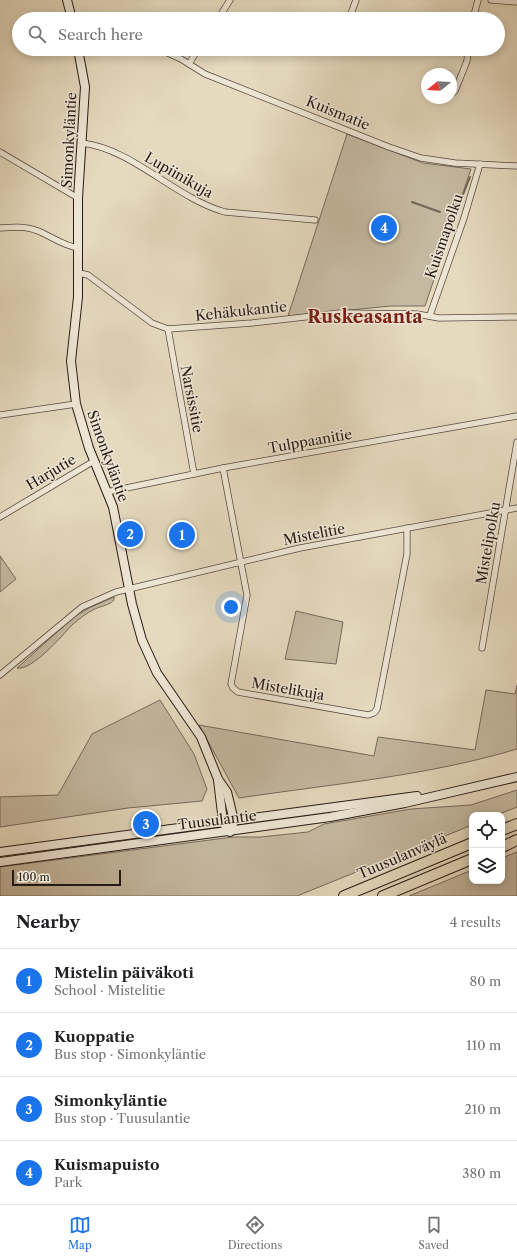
<!DOCTYPE html>
<html lang="en">
<head>
<meta charset="utf-8">
<style>
  body { margin:0; font-family:"Libre Caslon Text",serif; background:#f6f6f6; color:#202124 }
  .controls { position:absolute; right:12px; bottom:12px; display:grid; overflow:hidden; border-radius:8px; box-shadow:0 2px 10px #0003 }
  .controls button { width:36px; height:36px; display:grid; place-items:center; padding:0; border:0; border-bottom:1px solid #e0e0e0; background:#fff; color:#202124; font:20px sans-serif }
  .compass { position:absolute; left:421px; top:68px; width:36px; height:36px; border-radius:50%; background:#fff; box-shadow:0 2px 10px #0003; rotate:252deg }
  .scale { position:absolute; left:12px; bottom:10px; width:109px; box-sizing:border-box; padding-left:4px; border:2px solid #271b16; border-top:0; font-size:11px; line-height:14px; white-space:nowrap; color:#271b16; -webkit-text-stroke:3px #eee6d5; paint-order:stroke }
  .you { position:absolute; left:231px; top:607px; width:14px; height:14px; margin:-10px; border:3px solid #fff; border-radius:50%; background:#1a73e8; box-shadow:0 0 0 6px #1a73e833 }
  .badge { display:grid; place-items:center; width:26px; height:26px; border-radius:50%; background:#1a73e8; color:#fff; font-size:13px; font-weight:700 }
  .pin { position:absolute; translate:-50% -50%; border:2px solid #fff; box-shadow:0 1px 4px #0006 }
  .list { margin:0; padding:0; list-style:none }
  h2 { display:flex; justify-content:space-between; align-items:center; height:52px; margin:0; padding:0 16px; font-size:17px }
  h2 small { font-size:13px; font-weight:400; color:#757577 }
  .list li { display:grid; grid-template-columns:26px 1fr auto; gap:12px; align-items:center; box-sizing:border-box; height:64px; padding:0 16px; border-top:1px solid #e0e0e0 }
  .list b { display:block; font-size:15px; white-space:nowrap }
  .list p { margin:0; font-size:13px; white-space:nowrap; color:#757577 }
  .list em { font-size:13px; font-style:normal; color:#757577 }
  .icon { flex:none; width:22px; height:22px; fill:none; stroke:currentColor; stroke-width:2; stroke-linecap:round; stroke-linejoin:round }
  .map { position:relative; flex:none; width:517px; height:896px; overflow:hidden }
  .search { position:absolute; background:#fff; box-shadow:0 2px 10px #0003; left:12px; right:12px; top:12px; height:44px; display:flex; align-items:center; gap:10px; box-sizing:border-box; padding:0 14px; border-radius:22px; color:#757577; font-size:15px }
  .sheet { height:308px; background:#fff }
  nav { display:flex; justify-content:space-around; align-items:center; box-sizing:border-box; height:56px; border-top:1px solid #e0e0e0; background:#fff; font-size:11px; color:#757577 }
  nav a { display:grid; justify-items:center; gap:2px }
  nav .on { color:#1a73e8 }
  .map>svg:first-child { display:block }
</style>
</head>
<body>
<div class="map">
<svg width="517" height="896" viewBox="0 0 517 896">
  <rect width="100%" height="100%" fill="#e5d9be"/>
  <filter id="stains"><feTurbulence type="fractalNoise" baseFrequency=".005" numOctaves="4"/><feColorMatrix values="0 0 0 0 .2 0 0 0 0 .09 0 0 0 0 .02 0 0 0 .5 -.17"/></filter>
  <radialGradient id="worn" r=".72"><stop offset=".6" stop-color="#630" stop-opacity="0"/><stop offset="1" stop-color="#630" stop-opacity=".3"/></radialGradient>
  <g fill="#c5b9a1" stroke="#766a5c">
    <polygon points="347,134 423,163 471,169 425,306 391,306 288,316"/>
    <polygon points="0,556 16,579 0,592"/>
    <path d="M114,597v3c-4,5 -13,6 -19,9 -9,4 -16,10 -23,16 -10,11 -40,46 -55,43l58,-52 16,-9z"/>
    <polygon points="296,611 343,622 336,664 285,659"/>
    <path d="M517,685v64c-90,27 -185,35 -278,49l-40,-73 175,31 4,-19 97,13 11,-60 29,4z"/>
    <polygon points="160,700 194,754 207,789 202,801 128,808 0,827 0,797 58,795 92,734"/>
    <polygon points="517,790 517,807 497,815 472,815 472,825 297,896 0,896 0,867 233,837 261,837 308,832 324,824 411,809 471,805"/>
    <polygon points="517,852 517,896 409,896 472,870 472,881 502,881 502,858"/>
  </g>
  <g fill="none" stroke-linecap="round" stroke-linejoin="round">
    <g stroke="#726659" stroke-width="2">
      <polyline points="412,202 440,212"/>
      <polyline points="459,205 470,177"/>
      <polyline points="444,235 451,215 456,213"/>
    </g>
    <g stroke="#564a40" stroke-width="7">
      <g id="minor">
        <polyline points="491,0 517,2"/>
        <polyline points="71,17 86,19"/>
        <polyline points="218,19 230,0"/>
        <polyline points="349,19 356,0"/>
        <polyline points="473,19 478,0"/>
        <polyline points="159,49 181,59 205,74 389,147 421,158 455,163 517,166"/>
        <polyline points="189,64 198,49"/>
        <polyline points="451,94 455,91 467,61 468,49"/>
        <path d="M82,143c51,6 93,55 143,69l90,8"/>
        <polyline points="0,152 78,198"/>
        <path d="M0,228c12,-1 26,-2 38,3 15,6 25,15 41,17"/>
        <polyline points="79,273 88,275 152,323 168,329 252,323 340,313 417,314 439,318 517,317"/>
        <polyline points="430,315 464,218 480,164"/>
        <polyline points="168,329 194,474"/>
        <polyline points="0,415 76,404"/>
        <polyline points="223,468 247,595 231,684 233,688 238,692 368,715 374,713 377,709 407,554 407,528"/>
        <polyline points="107,492 223,468 517,416"/>
        <polyline points="0,517 94,461"/>
        <polyline points="482,648 517,442"/>
        <polyline points="0,675 82,607 116,592 300,548 517,508"/>
      </g>
    </g>
    <g stroke="#271b16" stroke-width="10">
      <g id="secondary">
        <polyline points="67,0 72,19"/>
        <polyline points="78,49 85,87 78,198 78,297 71,361 76,404 89,448 113,507 132,604 142,640 157,673 201,737 218,779 227,792 234,821 230,832"/>
        <polyline points="218,780 223,822 226,827"/>
        <polyline points="0,852 417,796"/>
        <polyline points="0,862 330,817 405,803 517,777"/>
      </g>
    </g>
    <g stroke="#271b16" stroke-width="12">
      <g id="motorway">
        <polyline points="502,830 517,824"/>
        <polyline points="502,847 517,840"/>
        <polyline points="344,896 472,843"/>
        <polyline points="383,896 472,859"/>
      </g>
    </g>
    <use href="#minor" stroke="#eee6d5" stroke-width="5.5"/>
    <use href="#secondary" stroke="#eee6d5" stroke-width="8"/>
    <use href="#motorway" stroke="#e5d9be" stroke-width="10"/>
  </g>
  <g text-anchor="middle" stroke-width="3" stroke-linejoin="round" paint-order="stroke">
    <g font-size="14" fill="#271b16" stroke="#eee6d5">
      <text transform="translate(338 113) rotate(22)" y="5">Kuismatie</text>
      <text transform="translate(69 140) rotate(-87)" y="5">Simonkyläntie</text>
      <text transform="translate(179 175) rotate(30)" y="5">Lupiinikuja</text>
      <text transform="translate(444 236) rotate(-71)" y="5">Kuismapolku</text>
      <text transform="translate(241 311) rotate(-6)" y="5">Kehäkukantie</text>
      <text transform="translate(192 399) rotate(79)" y="5">Narsissitie</text>
      <text transform="translate(310 441) rotate(-10)" y="5">Tulppaanitie</text>
      <text transform="translate(108 456) rotate(70)" y="5">Simonkyläntie</text>
      <text transform="translate(51 472) rotate(-31)" y="5">Harjutie</text>
      <text transform="translate(314 534) rotate(-11)" y="5">Mistelitie</text>
      <text transform="translate(488 543) rotate(-80)" y="5">Mistelipolku</text>
      <text transform="translate(288 689) rotate(10)" y="5">Mistelikuja</text>
      <text transform="translate(217 820) rotate(-7)" y="5">Tuusulantie</text>
      <text transform="translate(402 856) rotate(-23)" y="5">Tuusulanväylä</text>
    </g>
    <g font-size="18" font-weight="bold" fill="#7a1f14" stroke="#eee6d5">
      <text x="365" y="323">Ruskeasanta</text>
    </g>
  </g>
  <rect width="100%" height="100%" filter="url(#stains)"/>
  <rect width="100%" height="100%" fill="url(#worn)"/>
</svg>
<div class="controls">
<button><svg class="icon" aria-label="locate" viewBox="0 0 24 24"><circle cx="12" cy="12" r="6"/><path d="M12 2v4M12 18v4M2 12h4M18 12h4"/></svg></button>
<button><svg class="icon" aria-label="layers" viewBox="0 0 24 24"><path d="M12 4l9 5-9 5-9-5zM3 14l9 5 9-5"/></svg></button>
</div>
<svg class="compass" viewBox="-18 -18 36 36"><path d="M0-13l5 13h-10z" fill="#e53935"/><path d="M0 13l5-13h-10z" fill="#757577"/></svg>
<div class="scale">100 m</div>
<div class="you"></div>
<div class="pin badge" style="left:182px;top:535px">1</div>
<div class="pin badge" style="left:130px;top:534px">2</div>
<div class="pin badge" style="left:146px;top:824px">3</div>
<div class="pin badge" style="left:384px;top:228px">4</div>
<div class="search"><svg class="icon" aria-label="search" viewBox="0 0 24 24"><circle cx="10" cy="10" r="6"/><path d="M15 15l6 6"/></svg>Search here</div>
</div>
<section class="sheet">
<h2>Nearby<small>4 results</small></h2>
<ul class="list">
<li><span class="badge">1</span><div><b>Mistelin päiväkoti</b><p>School · Mistelitie</p></div><em>80 m</em></li>
<li><span class="badge">2</span><div><b>Kuoppatie</b><p>Bus stop · Simonkyläntie</p></div><em>110 m</em></li>
<li><span class="badge">3</span><div><b>Simonkyläntie</b><p>Bus stop · Tuusulantie</p></div><em>210 m</em></li>
<li><span class="badge">4</span><div><b>Kuismapuisto</b><p>Park</p></div><em>380 m</em></li>
</ul>
</section>
<nav>
<a class="on"><svg class="icon" aria-label="map" viewBox="0 0 24 24"><path d="M3 6l6-2 6 2 6-2v14l-6 2-6-2-6 2zM9 4v14M15 6v14"/></svg>Map</a>
<a><svg class="icon" aria-label="directions" viewBox="0 0 24 24"><path d="M12 3l9 9-9 9-9-9zM9 14v-3h6M13 9l2 2-2 2"/></svg>Directions</a>
<a><svg class="icon" aria-label="saved" viewBox="0 0 24 24"><path d="M7 4h10v16l-5-4-5 4z"/></svg>Saved</a>
</nav>
</body>
</html>
